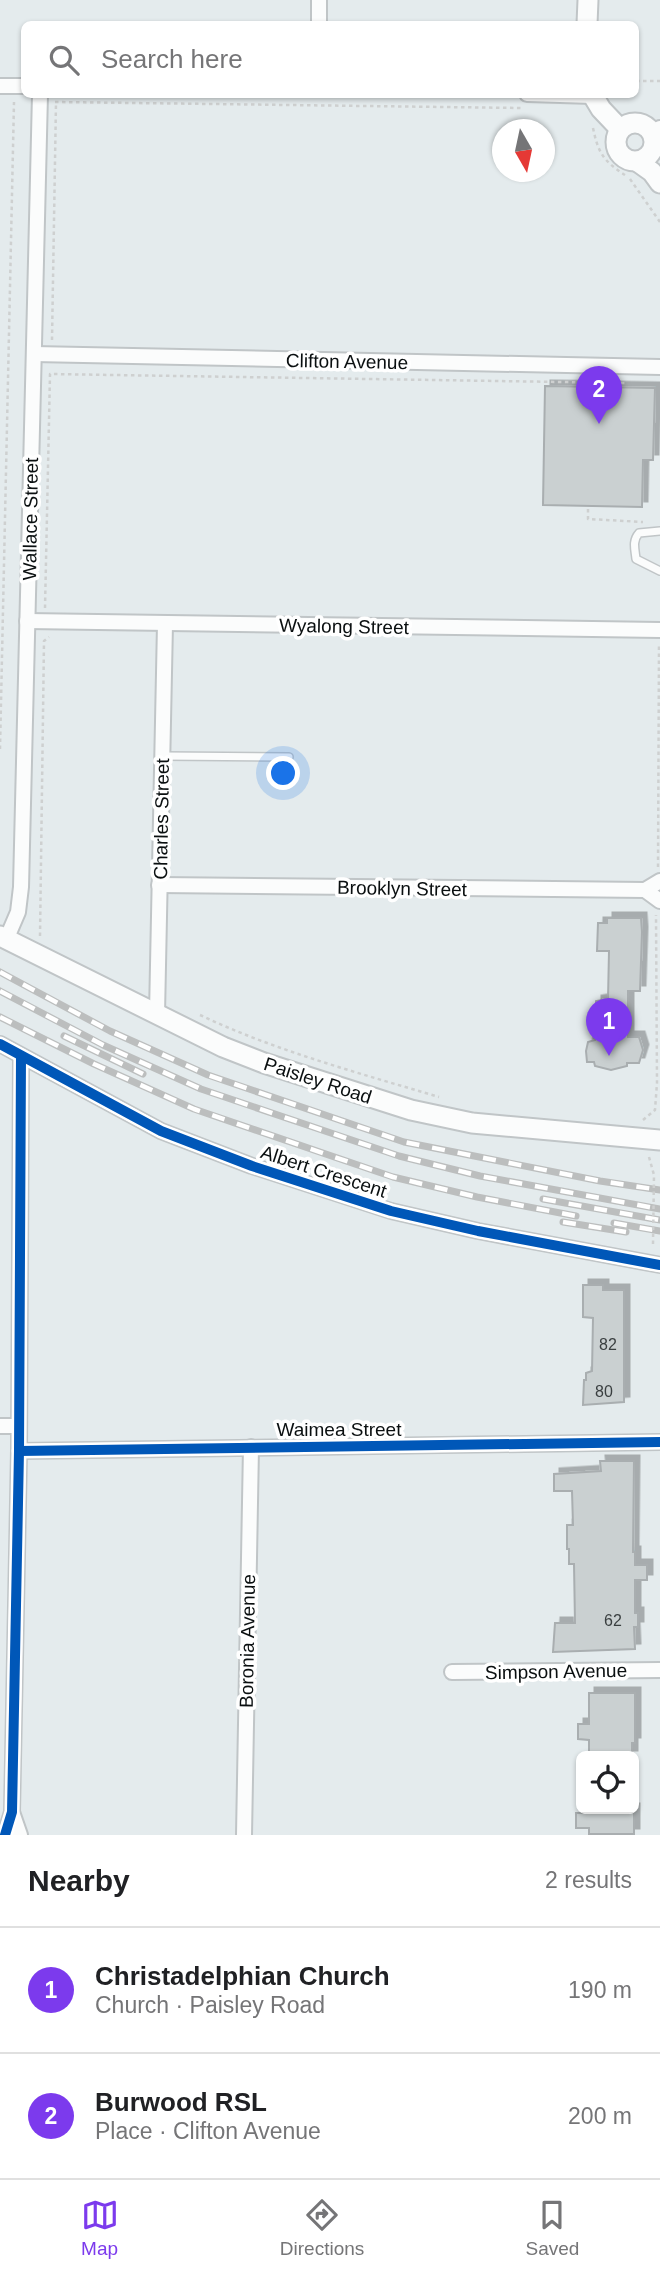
<!DOCTYPE html>
<html lang="en">
<head>
<meta charset="utf-8">
<style>
  body { margin:0; font-family:Helvetica,sans-serif; background:#f6f6f6; color:#202124 }
  .controls { position:absolute; right:21px; bottom:21px; display:grid; overflow:hidden; border-radius:10px; box-shadow:0 2px 5px #0004 }
  .controls button { width:63px; height:63px; display:grid; place-items:center; padding:0; border:0; border-bottom:2px solid #e0e0e0; background:#fff; color:#202124; font:35px sans-serif }
  .compass { position:absolute; left:492px; top:119px; width:63px; height:63px; border-radius:50%; background:#fff; box-shadow:0 2px 5px #0004; rotate:171deg }
  .you { position:absolute; left:284px; top:774px; width:24px; height:24px; margin:-18px; border:5px solid #fff; border-radius:50%; background:#1a73e8; box-shadow:0 0 0 10px #1a73e833 }
  .badge { display:grid; place-items:center; width:46px; height:46px; border-radius:50%; background:#7c3aed; color:#fff; font-size:23px; font-weight:700 }
  .pin { position:absolute; translate:-50% -58px; filter:drop-shadow(0 2px 4px #0008) }
  .pin::after { content:''; position:absolute; top:37px; width:24px; height:21px; background:inherit; clip-path:polygon(0 0,100% 0,50% 100%) }
  .list { margin:0; padding:0; list-style:none }
  h2 { display:flex; justify-content:space-between; align-items:center; height:91px; margin:0; padding:0 28px; font-size:30px }
  h2 small { font-size:23px; font-weight:400; color:#757577 }
  .list li { display:grid; grid-template-columns:46px 1fr auto; gap:21px; align-items:center; box-sizing:border-box; height:126px; padding:0 28px; border-top:2px solid #e0e0e0 }
  .list b { display:block; font-size:26px; white-space:nowrap }
  .list p { margin:0; font-size:23px; white-space:nowrap; color:#757577 }
  .list em { font-size:23px; font-style:normal; color:#757577 }
  .icon { flex:none; width:38px; height:38px; fill:none; stroke:currentColor; stroke-width:2; stroke-linecap:round; stroke-linejoin:round }
  .map { position:relative; flex:none; width:660px; height:1835px; overflow:hidden }
  .search { position:absolute; background:#fff; box-shadow:0 2px 5px #0004; left:21px; right:21px; top:21px; height:77px; display:flex; align-items:center; gap:18px; box-sizing:border-box; padding:0 24px; border-radius:10px; color:#757577; font-size:26px }
  .sheet { height:343px; background:#fff }
  nav { display:flex; justify-content:space-around; align-items:center; box-sizing:border-box; height:98px; border-top:2px solid #e0e0e0; background:#fff; font-size:19px; color:#757577 }
  nav a { display:grid; justify-items:center; gap:4px }
  nav .on { color:#7c3aed }
  .map>svg:first-child { display:block }
</style>
</head>
<body>
<div class="map">
<svg width="660" height="1835" viewBox="0 0 660 1835">
  <defs>
    <filter id="shadow"><feDropShadow dx="5.5" dy="-5.5" stdDeviation="0" flood-color="#0004"/></filter>
  </defs>
  <rect width="100%" height="100%" fill="#e4ebed"/>
  <g fill="#cad0d1" stroke="#a9aeb0" stroke-width="2" filter="url(#shadow)">
    <polygon points="545,386 655,388 653,460 643,460 642,507 543,505"/>
    <polygon points="607,918 641,918 642,932 640,991 628,991 628,1037 639,1037 643,1050 639,1063 627,1063 627,1066 611,1070 595,1066 594,1062 587,1062 586,1051 588,1042 595,1040 596,1001 608,999 609,951 597,951 598,923 607,923"/>
    <polygon points="583,1285 603,1285 603,1290 624,1290 624,1402 583,1405 584,1380 586,1380 586,1373 592,1371 593,1318 583,1317"/>
    <polygon points="600,1461 634,1461 633,1552 635,1552 635,1565 647,1565 647,1580 635,1580 635,1613 638,1613 638,1627 634,1627 635,1649 553,1652 555,1623 575,1623 574,1564 569,1564 569,1549 567,1549 567,1525 573,1525 572,1491 554,1491 554,1474 601,1471"/>
    <polygon points="589,1693 635,1693 635,1743 632,1743 632,1756 589,1756 589,1740 578,1739 578,1724 589,1724"/>
    <polygon points="634,1809 634,1834 589,1834 589,1828 576,1828 576,1813 589,1813 589,1810"/>
  </g>
  <g fill="none" stroke-linecap="round" stroke-linejoin="round">
    <g stroke="#c0c5c7" stroke-width="10">
      <g id="lane">
        <path d="M660,531l-21,2c-7,8 -4,16 -3,26l24,12"/>
        <polyline points="163,756 289,757"/>
      </g>
    </g>
    <g stroke="#c0c5c7" stroke-width="18">
      <g id="street">
        <polyline points="319,24 319,0"/>
        <polyline points="0,86 24,86"/>
        <polyline points="527,94 593,96"/>
        <polyline points="652,133 660,128"/>
        <polyline points="34,354 660,367"/>
        <polyline points="27,621 660,630"/>
        <polyline points="159,885 645,890 660,881"/>
        <polyline points="645,890 660,901"/>
        <polyline points="6,940 18,912 21,887 40,94"/>
        <polyline points="157,1014 165,624"/>
        <polyline points="0,1044 161,1131 252,1166 391,1211 478,1231 660,1265"/>
        <polyline points="0,1426 19,1426"/>
        <polyline points="19,1451 660,1442"/>
        <polyline points="452,1672 660,1670"/>
        <polyline points="12,1812 20,1835"/>
        <polyline points="5,1835 12,1812 19,1451 21,1056"/>
        <polyline points="244,1835 251,1447"/>
      </g>
    </g>
    <g stroke="#c0c5c7" stroke-width="23">
      <g id="secondary">
        <polyline points="587,24 588,0"/>
        <polyline points="592,94 601,109 620,129"/>
        <circle cx="635" cy="142" r="19"/>
        <polyline points="638,162 652,172 660,183"/>
        <polyline points="0,936 223,1047 264,1063 411,1110 472,1123 660,1140"/>
      </g>
    </g>
    <g stroke="#ced0d0" stroke-width="2.5" stroke-dasharray="3.5 3.5" stroke-linecap="butt">
      <polyline points="636,81 660,81"/>
      <polyline points="55,102 521,108"/>
      <path d="M593,128c5,24 10,33 32,47"/>
      <polyline points="630,179 660,222"/>
      <polyline points="52,340 56,102"/>
      <polyline points="588,509 588,519 643,522"/>
      <polyline points="45,608 50,374 625,383"/>
      <polyline points="0,749 14,102"/>
      <polyline points="658,867 659,643"/>
      <polyline points="40,936 44,641 49,637"/>
      <path d="M200,1015c76,36 159,58 239,82"/>
      <polyline points="643,1120 655,1110 657,1083 656,915"/>
      <polyline points="649,1157 654,1175"/>
    </g>
    <use href="#lane" stroke="#fbfcfc" stroke-width="7"/>
    <use href="#street" stroke="#fbfcfc" stroke-width="14"/>
    <use href="#secondary" stroke="#fbfcfc" stroke-width="19"/>
    <g stroke="#bcbebe" stroke-width="7">
      <g id="rail">
        <polyline points="0,972 110,1031 208,1075 404,1142 600,1181 660,1190"/>
        <polyline points="0,991 103,1045 201,1089 399,1156 480,1176 660,1209"/>
        <polyline points="0,1017 94,1064 194,1109 393,1177 477,1197 576,1216"/>
        <polyline points="64,1036 143,1074"/>
        <polyline points="543,1199 660,1220"/>
        <polyline points="563,1222 626,1232"/>
        <polyline points="614,1223 660,1231"/>
      </g>
    </g>
    <use href="#rail" stroke="#fff" stroke-width="4.5" stroke-dasharray="13" stroke-linecap="butt"/>
    <polyline stroke="#ced0d0" stroke-width="2.5" stroke-dasharray="3.5 3.5" stroke-linecap="butt" points="653,1244 654,1175"/>
    <g stroke="#fff" stroke-width="15">
      <g id="cycleway">
        <polyline points="0,1044 161,1131 252,1166 391,1211 478,1231 660,1265"/>
        <polyline points="19,1451 660,1442"/>
        <polyline points="5,1835 12,1812 19,1451 21,1056"/>
      </g>
    </g>
    <use href="#cycleway" stroke="#0057b8" stroke-width="10"/>
  </g>
  <g text-anchor="middle" stroke-width="7" stroke-linejoin="round" paint-order="stroke">
    <g font-size="16" fill="#3a3f40">
      <text x="608" y="1350">82</text>
      <text x="604" y="1397">80</text>
      <text x="613" y="1626">62</text>
    </g>
    <g font-size="19" fill="#0a0f10" stroke="#fff">
      <text transform="translate(347 361) rotate(1)" y="7">Clifton Avenue</text>
      <text transform="translate(30 519) rotate(-89)" y="7">Wallace Street</text>
      <text transform="translate(344 626) rotate(1)" y="7">Wyalong Street</text>
      <text transform="translate(161 819) rotate(-89)" y="7">Charles Street</text>
      <text transform="translate(402 888) rotate(1)" y="7">Brooklyn Street</text>
      <text transform="translate(318 1080) rotate(18)" y="7">Paisley Road</text>
      <text transform="translate(324 1171) rotate(18)" y="7">Albert Crescent</text>
      <text x="339" y="1436">Waimea Street</text>
      <text transform="translate(247 1641) rotate(-89)" y="7">Boronia Avenue</text>
      <text transform="translate(556 1671) rotate(-1)" y="7">Simpson Avenue</text>
    </g>
  </g>
</svg>
<div class="controls">
<button><svg class="icon" aria-label="locate" viewBox="0 0 24 24"><circle cx="12" cy="12" r="6"/><path d="M12 2v4M12 18v4M2 12h4M18 12h4"/></svg></button>
</div>
<svg class="compass" viewBox="-18 -18 36 36"><path d="M0-13l5 13h-10z" fill="#e53935"/><path d="M0 13l5-13h-10z" fill="#757577"/></svg>
<div class="you"></div>
<div class="pin badge" style="left:609px;top:1056px">1</div>
<div class="pin badge" style="left:599px;top:424px">2</div>
<div class="search"><svg class="icon" aria-label="search" viewBox="0 0 24 24"><circle cx="10" cy="10" r="6"/><path d="M15 15l6 6"/></svg>Search here</div>
</div>
<section class="sheet">
<h2>Nearby<small>2 results</small></h2>
<ul class="list">
<li><span class="badge">1</span><div><b>Christadelphian Church</b><p>Church · Paisley Road</p></div><em>190 m</em></li>
<li><span class="badge">2</span><div><b>Burwood RSL</b><p>Place · Clifton Avenue</p></div><em>200 m</em></li>
</ul>
</section>
<nav>
<a class="on"><svg class="icon" aria-label="map" viewBox="0 0 24 24"><path d="M3 6l6-2 6 2 6-2v14l-6 2-6-2-6 2zM9 4v14M15 6v14"/></svg>Map</a>
<a><svg class="icon" aria-label="directions" viewBox="0 0 24 24"><path d="M12 3l9 9-9 9-9-9zM9 14v-3h6M13 9l2 2-2 2"/></svg>Directions</a>
<a><svg class="icon" aria-label="saved" viewBox="0 0 24 24"><path d="M7 4h10v16l-5-4-5 4z"/></svg>Saved</a>
</nav>
</body>
</html>
